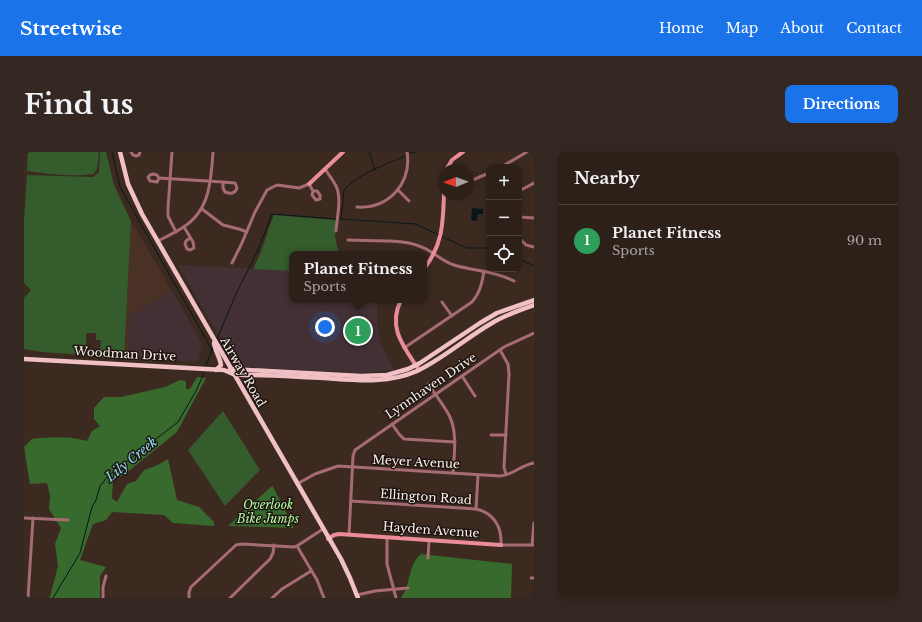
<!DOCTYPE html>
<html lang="en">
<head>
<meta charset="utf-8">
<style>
  body { margin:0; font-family:"Libre Baskerville",serif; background:#352822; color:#f1f3f6 }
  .controls { position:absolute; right:12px; top:12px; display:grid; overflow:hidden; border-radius:8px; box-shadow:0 2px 10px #0003 }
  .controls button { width:36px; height:36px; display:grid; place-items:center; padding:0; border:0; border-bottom:1px solid #483e38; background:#2d2019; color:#f1f3f6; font:20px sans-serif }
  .compass { position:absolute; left:414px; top:12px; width:36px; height:36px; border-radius:50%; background:#2d2019; box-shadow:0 2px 10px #0003; rotate:269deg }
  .you { position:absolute; left:301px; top:175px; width:14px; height:14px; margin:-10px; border:3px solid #fff; border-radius:50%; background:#1a73e8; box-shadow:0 0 0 6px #1a73e833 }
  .badge { display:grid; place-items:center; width:26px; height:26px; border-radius:50%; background:#1a73e8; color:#fff; font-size:13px; font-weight:700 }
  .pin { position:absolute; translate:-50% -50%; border:2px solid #fff; box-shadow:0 1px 4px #0006 }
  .popup { position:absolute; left:265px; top:99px; width:138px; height:52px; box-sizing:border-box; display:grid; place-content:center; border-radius:8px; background:#2d2019; filter:drop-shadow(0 1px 3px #0005); font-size:13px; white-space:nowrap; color:#a7a3a2 }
  .popup b { font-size:15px; color:#f1f3f6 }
  .popup::after { content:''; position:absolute; left:50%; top:100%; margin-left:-8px; border:8px solid transparent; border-top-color:#2d2019 }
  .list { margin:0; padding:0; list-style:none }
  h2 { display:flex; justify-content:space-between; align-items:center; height:52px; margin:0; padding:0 16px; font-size:17px }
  h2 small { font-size:13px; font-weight:400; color:#a7a3a2 }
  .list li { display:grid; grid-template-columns:26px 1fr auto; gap:12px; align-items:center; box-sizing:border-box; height:72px; padding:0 16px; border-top:1px solid #483e38 }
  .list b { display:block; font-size:15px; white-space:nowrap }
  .list p { margin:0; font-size:13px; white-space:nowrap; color:#a7a3a2 }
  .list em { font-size:13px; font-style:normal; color:#a7a3a2 }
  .icon { flex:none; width:22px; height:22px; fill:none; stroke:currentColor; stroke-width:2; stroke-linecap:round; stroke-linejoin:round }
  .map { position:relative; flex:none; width:510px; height:446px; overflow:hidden; border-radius:8px }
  header { display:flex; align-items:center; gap:24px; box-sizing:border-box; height:56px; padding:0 20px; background:#1a73e8; color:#fff }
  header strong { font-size:19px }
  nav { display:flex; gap:22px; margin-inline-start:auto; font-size:14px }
  .intro { display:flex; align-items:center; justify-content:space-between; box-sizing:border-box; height:96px; padding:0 24px }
  h1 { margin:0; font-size:28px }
  .button { padding:10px 18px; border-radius:8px; background:#1a73e8; color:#fff; font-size:14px; font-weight:700 }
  main { display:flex; gap:24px; padding:0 24px }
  aside { flex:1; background:#2d2019; border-radius:8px; box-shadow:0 2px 10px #0003 }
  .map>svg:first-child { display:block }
</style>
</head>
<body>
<header>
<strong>Streetwise</strong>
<nav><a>Home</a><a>Map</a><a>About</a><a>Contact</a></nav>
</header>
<div class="intro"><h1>Find us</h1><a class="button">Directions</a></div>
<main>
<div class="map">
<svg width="510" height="446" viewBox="0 0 510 446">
  <rect width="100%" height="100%" fill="#3c2a21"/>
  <g fill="#433035">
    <polygon points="154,113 268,119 268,148 353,148 353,172 357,192 370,218 333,221 216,215 210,211"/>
    <polygon points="148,139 178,192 173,210 138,208 130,210 104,208 106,164"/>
  </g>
  <polygon fill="#4a3125" points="107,69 148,139 106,164 104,202 100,202"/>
  <g fill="#355c2c" fill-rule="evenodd">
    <path d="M4,0h71l-2,17 -4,5c-21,3 -45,0 -66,-3z"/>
    <path d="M76,0h6l8,33 17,36 -7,138 -25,-1v-2l-57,-4 -18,-3v-51l7,-8 -7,-7v-63l3,-45 66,2 6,-5zM62,181h10v7h5l-1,12h-9v2h-5z"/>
    <polygon points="250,63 312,68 311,84 315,102 268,102 268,119 229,117 237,100 246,73"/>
    <polygon points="199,259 236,318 201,354 164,298"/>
  </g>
  <g fill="#376a2c">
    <path d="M173,225l9,1 -29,54 -52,42 -12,6 -1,18 5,4 10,-18 9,-3 8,-11 14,-5 10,-6 9,41 22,7 15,15v4l-41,-3 -9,-8 -52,-3 -6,8 -13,4 -13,36 26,7 -6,9v22h-52l2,-1 8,-31 -3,-22 6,-16 -12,-19 1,-13 -3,-13 -17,1 -6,-37 8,-8c19,-2 37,-3 55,2l5,-10 8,-5 -6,-7v-11l10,-11h17l44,-10 15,-7 6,1v8h4z"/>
    <polygon points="248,333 270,376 204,374 248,334"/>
    <path d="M397,402l91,10 -1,34h-110c10,-13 7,-34 20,-44z"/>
  </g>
  <polygon fill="#08161a" points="448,56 459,57 459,62 454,62 453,69 447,68"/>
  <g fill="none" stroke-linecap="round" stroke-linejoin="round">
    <g stroke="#08161a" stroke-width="1">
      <polyline points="88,0 96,35 188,198"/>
      <polyline points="345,0 351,18"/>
      <polyline points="386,1 392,0"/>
      <polyline points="316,67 391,72 415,83"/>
      <path d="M317,67l3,-29c15,-17 41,-25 61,-34"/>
      <polyline points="419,85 443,96 465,96"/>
      <polyline points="495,107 510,114"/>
      <polyline points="193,187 212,142 234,98 248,62 312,67"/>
      <polyline points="182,214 189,195"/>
      <polyline points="29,446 56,401 68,355 72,348 76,334 85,323 154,270 172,239 180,221"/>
    </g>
    <g stroke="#a66b73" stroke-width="3">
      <polyline points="107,0 109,3 112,4 115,3 116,0"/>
      <polyline points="148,0 144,56 144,64 152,80"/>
      <polyline points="477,15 503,0"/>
      <path d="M301,17c4,6 8,11 11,17 6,12 1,31 0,45"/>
      <path d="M135,26l-2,4 -7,-1 -2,-4 2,-2 3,-1 4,1 2,3 64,4v6l2,4c5,2 10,2 12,-4l-2,-5 -12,-1"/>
      <polyline points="444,30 465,21"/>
      <polyline points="374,38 385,49"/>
      <polyline points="495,39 510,31"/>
      <path d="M333,55c31,2 55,-23 50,-55"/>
      <polyline points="178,57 199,73 215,77 223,80"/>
      <polyline points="495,65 510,66"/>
      <polyline points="160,75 169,90 170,96 166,98 163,97 161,92 162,89 166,86"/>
      <polyline points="495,86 502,93 510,95"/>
      <path d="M324,88c20,1 54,-1 71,6 13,4 22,15 35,19 20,6 41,6 60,16"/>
      <path d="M134,89c8,-4 16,-8 24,-13 28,-17 29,-47 31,-76"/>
      <polyline points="208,111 217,93 231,60 243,38 253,33 275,36 285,32 289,39 288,43 292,48 296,47 296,43 293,39 289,39"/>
      <polyline points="418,150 428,164"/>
      <path d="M380,196l68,-46c8,-9 10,-19 12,-31"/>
      <polyline points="476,198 484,212 485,222 480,315 482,323"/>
      <polyline points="438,224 451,244"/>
      <path d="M404,232c7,10 15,20 21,31 9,18 5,39 4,58"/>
      <polyline points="368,272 375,282 380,287 431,290"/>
      <polyline points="467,283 482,283"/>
      <path d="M273,332l18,-10 23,-8 162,10c13,-1 21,-11 34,-13"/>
      <path d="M327,349l125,8c18,4 26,18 25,36h33"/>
      <polyline points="452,357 454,323"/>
      <polyline points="0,366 44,368"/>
      <polyline points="325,383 329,304 331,298 480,195 510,181"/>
      <polyline points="363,386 363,412 372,446"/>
      <polyline points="508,393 510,371"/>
      <polyline points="273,394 293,428 300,446"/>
      <polyline points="404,406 405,388"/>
      <polyline points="507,426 510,426"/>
      <polyline points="333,443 351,439 384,436"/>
      <polyline points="4,446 9,366"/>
      <polyline points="79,446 79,435 82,424"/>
      <polyline points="165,446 165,440 167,435 212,393 218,392 270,395 273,394 299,377"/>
      <polyline points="206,446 246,407 249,401 250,393"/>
      <polyline points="248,446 258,437 287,419"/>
    </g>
    <g stroke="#ea8c9a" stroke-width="4">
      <polyline points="422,18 428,8 439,0"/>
      <polyline points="285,32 319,0"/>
      <path d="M400,117c19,-25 19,-46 20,-75"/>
      <path d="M377,148c-14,28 3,47 18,70"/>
      <polyline points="304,387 310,383 315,382 477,393"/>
    </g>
    <g stroke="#f1c0c5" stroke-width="4.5">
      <polyline points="96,0 104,32 118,62 317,407 326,426 334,446"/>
      <path d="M190,191c1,8 6,14 7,22l-5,5"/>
      <path d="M0,207l200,11 9,4 12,1c26,0 53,2 79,3 31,2 64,6 93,-7 27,-13 49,-33 75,-48 13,-8 28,-13 42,-18"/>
      <polyline points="206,217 337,224 363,223 384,217 396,211 456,171 473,161 510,148"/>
    </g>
  </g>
  <g text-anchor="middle" stroke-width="3" stroke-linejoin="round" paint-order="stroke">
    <g font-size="12" fill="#fcf0ea" stroke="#1d1410">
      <text transform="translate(101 202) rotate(3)" y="4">Woodman Drive</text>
      <text transform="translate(219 220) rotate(60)" y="4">Airway Road</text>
      <text transform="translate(407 234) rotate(-34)" y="4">Lynnhaven Drive</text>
      <text transform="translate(392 310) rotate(3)" y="4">Meyer Avenue</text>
      <text transform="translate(402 345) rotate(4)" y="4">Ellington Road</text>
      <text transform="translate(407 378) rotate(4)" y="4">Hayden Avenue</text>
    </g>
    <g font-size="12" font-style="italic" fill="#b0f9a0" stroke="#1d1410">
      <text x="244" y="357">Overlook<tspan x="244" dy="14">Bike Jumps</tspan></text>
    </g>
    <g font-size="13" font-style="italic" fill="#90e0f5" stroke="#1d1410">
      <text transform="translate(107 307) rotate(-39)" y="5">Lily Creek</text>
    </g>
  </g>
</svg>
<div class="controls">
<button>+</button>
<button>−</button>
<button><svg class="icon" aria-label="locate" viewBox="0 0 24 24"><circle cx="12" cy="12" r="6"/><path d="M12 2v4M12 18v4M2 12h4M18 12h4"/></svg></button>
</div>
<svg class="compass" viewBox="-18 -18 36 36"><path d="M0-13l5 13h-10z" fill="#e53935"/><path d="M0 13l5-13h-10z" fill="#a7a3a2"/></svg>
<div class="you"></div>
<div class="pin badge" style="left:334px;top:179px;background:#2e9e5b">1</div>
<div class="popup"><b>Planet Fitness</b>Sports</div>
</div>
<aside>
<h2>Nearby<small></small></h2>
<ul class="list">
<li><span class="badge" style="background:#2e9e5b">1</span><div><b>Planet Fitness</b><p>Sports</p></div><em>90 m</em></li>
</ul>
</aside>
</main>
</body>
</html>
